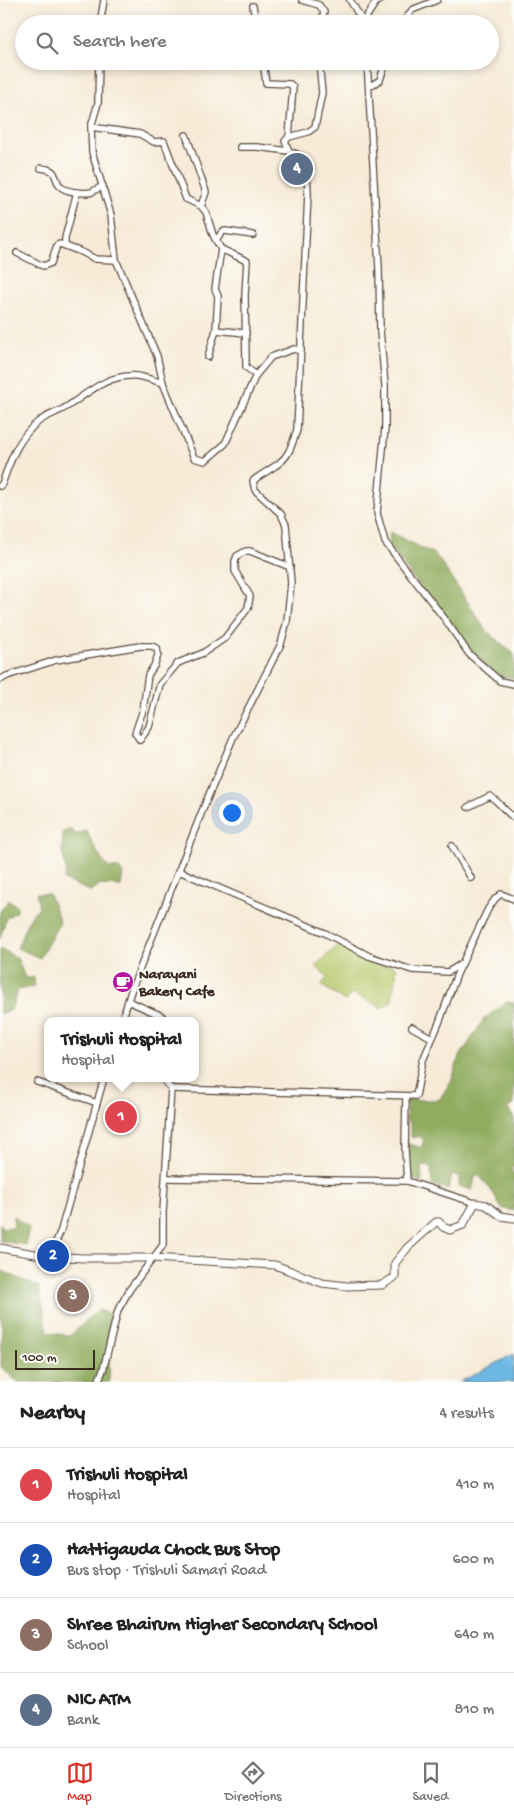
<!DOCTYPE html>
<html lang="en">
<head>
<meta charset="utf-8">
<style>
  body { margin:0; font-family:"Gochi Hand",sans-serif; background:#f6f6f6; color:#222 }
  .scale { position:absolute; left:15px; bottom:12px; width:80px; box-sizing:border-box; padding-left:5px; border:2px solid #3b2a1e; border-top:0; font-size:14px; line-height:18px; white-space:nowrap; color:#3b2a1e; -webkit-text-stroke:4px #fdfcf7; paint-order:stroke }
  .you { position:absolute; left:231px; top:812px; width:18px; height:18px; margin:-12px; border:4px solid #fff; border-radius:50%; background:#1a73e8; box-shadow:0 0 0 8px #1a73e833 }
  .badge { display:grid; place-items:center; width:32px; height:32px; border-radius:50%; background:#d93025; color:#fff; font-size:16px; font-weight:700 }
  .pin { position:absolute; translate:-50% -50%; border:2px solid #fff; box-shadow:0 1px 5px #0006 }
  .popup { position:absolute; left:44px; top:1017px; width:155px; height:65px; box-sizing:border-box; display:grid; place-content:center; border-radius:10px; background:#fff; filter:drop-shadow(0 1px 4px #0005); font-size:16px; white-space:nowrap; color:#767676 }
  .popup b { font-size:19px; color:#222 }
  .popup::after { content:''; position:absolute; left:50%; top:100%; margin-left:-10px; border:10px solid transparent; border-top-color:#fff }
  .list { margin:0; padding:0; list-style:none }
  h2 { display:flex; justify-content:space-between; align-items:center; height:65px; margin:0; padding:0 20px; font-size:21px }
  h2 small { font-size:16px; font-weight:400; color:#767676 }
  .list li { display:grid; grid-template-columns:32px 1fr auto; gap:15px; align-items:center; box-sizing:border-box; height:75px; padding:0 20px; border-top:1px solid #e0e0e0 }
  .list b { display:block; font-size:19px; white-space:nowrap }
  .list p { margin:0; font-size:16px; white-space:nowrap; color:#767676 }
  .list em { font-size:16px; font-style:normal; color:#767676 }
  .icon { flex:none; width:28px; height:28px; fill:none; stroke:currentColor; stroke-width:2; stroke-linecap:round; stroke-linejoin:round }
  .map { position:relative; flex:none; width:514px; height:1382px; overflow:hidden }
  .search { position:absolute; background:#fff; box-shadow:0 2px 8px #0003; left:15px; right:15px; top:15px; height:55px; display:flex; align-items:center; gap:12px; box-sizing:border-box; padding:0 18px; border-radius:28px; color:#767676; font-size:19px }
  .sheet { height:365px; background:#fff }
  nav { display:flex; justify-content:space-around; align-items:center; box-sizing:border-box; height:70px; border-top:1px solid #e0e0e0; background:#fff; font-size:14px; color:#767676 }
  nav a { display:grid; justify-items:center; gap:2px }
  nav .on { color:#d93025 }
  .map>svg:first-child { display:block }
</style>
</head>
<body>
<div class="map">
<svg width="514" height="1382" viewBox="0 0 514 1382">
  <rect width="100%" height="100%" fill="#fdfcf7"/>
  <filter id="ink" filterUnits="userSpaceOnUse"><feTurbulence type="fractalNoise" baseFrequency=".02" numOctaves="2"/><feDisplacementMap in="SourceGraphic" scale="10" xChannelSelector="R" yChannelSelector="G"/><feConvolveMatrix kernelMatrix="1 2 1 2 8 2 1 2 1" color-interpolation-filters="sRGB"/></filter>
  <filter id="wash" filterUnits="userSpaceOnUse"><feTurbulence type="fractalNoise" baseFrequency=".0096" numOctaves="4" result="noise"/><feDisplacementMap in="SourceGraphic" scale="20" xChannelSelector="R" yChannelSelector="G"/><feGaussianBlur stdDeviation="1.12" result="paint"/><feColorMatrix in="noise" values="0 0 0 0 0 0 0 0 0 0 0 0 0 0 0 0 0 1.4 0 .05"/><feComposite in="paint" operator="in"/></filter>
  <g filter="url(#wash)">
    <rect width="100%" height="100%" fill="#f7ebd8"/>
    <polygon fill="#b5c86b" stroke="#787944" points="341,943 352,951 397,968 392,1001 382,1008 353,993 345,1001 321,985 328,977 315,966"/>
    <g fill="#90ac5f" stroke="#666b3e">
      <polygon points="390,532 436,555 487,631 514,654 514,678 493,675 444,618 389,546"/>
      <path d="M71,829l4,5 12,-3c6,14 12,27 22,37h9l5,5 -2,13 -21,-1 -10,6 -26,-11 2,-10 -4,-19 1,-19z"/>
      <path d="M36,893l13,1 11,28 -20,36 -23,-10c7,-15 9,-30 22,-41z"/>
      <polygon points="9,900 17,906 17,911 6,918 0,939 0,911"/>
      <polygon points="0,948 17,958 25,978 34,977 35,986 18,990 11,1010 0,1014"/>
      <path d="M507,1002l7,1v102l-7,3 7,10v48l-3,4 3,4v37l-13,-3c-4,-10 -16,-29 -25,-34l-4,16 -13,-4v-11h-7l-4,15 -16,-5 -1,-18 -10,-1 1,16 -12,-4 -3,-35 14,5 3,-8 -5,-4 -7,2 -2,-6v-10l-4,-2 1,-20h32l12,-19 8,-23 25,-39z"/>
      <polygon points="13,1216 29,1228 26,1245 0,1241 0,1223 2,1228 14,1227"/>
      <polygon points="0,1270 39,1287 48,1332 70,1336 98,1310 110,1314 109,1382 18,1382 1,1367 2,1321 0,1319"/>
    </g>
    <polygon fill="#6db7e5" stroke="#547082" points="514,1354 514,1382 460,1382"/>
  </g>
  <g filter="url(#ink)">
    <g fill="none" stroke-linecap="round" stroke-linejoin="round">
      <g stroke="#57473a" stroke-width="8">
        <g id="minor">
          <polyline points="302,0 319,5 324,12 321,24"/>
          <polyline points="350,0 363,22"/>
          <polyline points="253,6 256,24"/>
          <polyline points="100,24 104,0"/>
          <polyline points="363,24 363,22 376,2 381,0"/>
          <polyline points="402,24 412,10 437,0"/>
          <polyline points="99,61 98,103 91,127 92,152 111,215 116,260 157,356 163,383 194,458 205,461 225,444 256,375 271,357 294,349 301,351"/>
          <polyline points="263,61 266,83 290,84 293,87 289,137"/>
          <polyline points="367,61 379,268 380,331 385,385 385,428 377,513 385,542 444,618 469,654 500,681 514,684"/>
          <polyline points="370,86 380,80 386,61"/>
          <polyline points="91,127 140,134 154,142 164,141 186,199 201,206 206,212 213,235 221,249 247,261 245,295 246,364 246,367 256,375"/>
          <polyline points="186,135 206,192 201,206"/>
          <polyline points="240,147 257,147 289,151"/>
          <path d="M41,168c18,2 11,7 19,18 5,6 24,8 32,6 3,-2 7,-4 11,-6"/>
          <polyline points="216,241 222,232 225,231 253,235"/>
          <polyline points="65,245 65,238 77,192"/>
          <polyline points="221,249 215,289 218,296 216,330 246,333"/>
          <polyline points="17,253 43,266 51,263 57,245 60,244 84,253 95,259 116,260"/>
          <polyline points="208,357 216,330"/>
          <path d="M0,486l2,-2c8,-23 16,-46 36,-62 9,-7 21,-10 30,-16 22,-15 41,-32 69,-30 8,1 18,5 26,7"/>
          <polyline points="0,680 7,676 56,660 140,646 151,646 157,648 158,655 154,666 148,675 143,710 135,733 140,740 149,727 160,684 178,663 203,653 225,638 248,608 250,596 235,571 235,561 237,556 246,551 250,551 290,567"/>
          <path d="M468,807l22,-11c9,6 15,15 24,22"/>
          <polyline points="452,846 471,878"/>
          <polyline points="179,871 325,933 369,956 412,970 448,972 461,964"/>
          <polyline points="128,1001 162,1016"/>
          <path d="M122,1021l9,-30 74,-187 28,-66 48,-94 6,-23 4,-38 -5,-58 -5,-11 -26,-24 -2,-9c11,-10 28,-15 35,-28 4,-7 6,-15 9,-23l11,-236 -1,-23 -4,-14 -14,-6 -4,-10 4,-4 19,-5 7,-5 7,-34 -3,-32"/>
          <polyline points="412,1027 432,1038"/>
          <polyline points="37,1082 97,1103"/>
          <polyline points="171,1089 416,1096 423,1060 439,1023 457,974 488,909 495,899 501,894 514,899"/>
          <polyline points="406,1096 405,1150 407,1181 475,1203"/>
          <polyline points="166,1178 407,1181"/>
          <polyline points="49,1255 52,1251 61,1230 104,1078"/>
          <polyline points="98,1382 103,1370 118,1310 130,1289 163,1245 163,1212 171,1089 162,1078"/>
        </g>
      </g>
      <g stroke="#57473a" stroke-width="9">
        <polyline id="tertiary" points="0,1248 41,1255 82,1258 152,1258 275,1265 322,1283 347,1286 382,1285 395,1277 395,1263 408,1247 436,1222 439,1222 443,1227 450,1230 463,1225 475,1203 486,1205 501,1216 514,1218"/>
      </g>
      <use href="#minor" stroke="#fff" stroke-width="5.5"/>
      <use href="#tertiary" stroke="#fff" stroke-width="7"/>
    </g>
  </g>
  <defs>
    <g id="cafe-disc" transform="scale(1.125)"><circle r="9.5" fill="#b5179e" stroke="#fdfcf7"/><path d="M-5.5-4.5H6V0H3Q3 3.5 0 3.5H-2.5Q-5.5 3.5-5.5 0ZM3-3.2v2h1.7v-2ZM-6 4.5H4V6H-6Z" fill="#fff"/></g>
  </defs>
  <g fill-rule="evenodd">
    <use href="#cafe-disc" x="123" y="982"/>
  </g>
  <g text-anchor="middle" stroke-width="4" stroke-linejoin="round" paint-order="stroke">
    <g font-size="15" font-weight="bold" fill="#3b2a1e" stroke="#fdfcf7" text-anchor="start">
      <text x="139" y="978">Narayani<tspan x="139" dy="17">Bakery Cafe</tspan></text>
    </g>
  </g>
</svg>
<div class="scale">100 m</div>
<div class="you"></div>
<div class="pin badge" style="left:121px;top:1117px;background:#e0444e">1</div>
<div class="popup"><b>Trishuli Hospital</b>Hospital</div>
<div class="pin badge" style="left:53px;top:1256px;background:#1a4fb4">2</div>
<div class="pin badge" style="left:73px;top:1296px;background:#8d6e63">3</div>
<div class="pin badge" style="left:297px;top:169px;background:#5c6f8a">4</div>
<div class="search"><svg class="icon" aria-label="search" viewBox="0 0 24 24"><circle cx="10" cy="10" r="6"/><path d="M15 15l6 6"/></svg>Search here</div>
</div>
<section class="sheet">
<h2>Nearby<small>4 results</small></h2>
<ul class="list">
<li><span class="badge" style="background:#e0444e">1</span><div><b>Trishuli Hospital</b><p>Hospital</p></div><em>410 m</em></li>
<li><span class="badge" style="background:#1a4fb4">2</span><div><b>Hattigauda Chock Bus Stop</b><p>Bus stop · Trishuli Samari Road</p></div><em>600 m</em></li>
<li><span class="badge" style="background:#8d6e63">3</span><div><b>Shree Bhairum Higher Secondary School</b><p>School</p></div><em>640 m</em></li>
<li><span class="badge" style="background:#5c6f8a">4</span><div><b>NIC ATM</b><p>Bank</p></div><em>810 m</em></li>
</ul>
</section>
<nav>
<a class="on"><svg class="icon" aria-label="map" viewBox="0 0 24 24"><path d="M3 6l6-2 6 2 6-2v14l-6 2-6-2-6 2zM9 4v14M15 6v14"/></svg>Map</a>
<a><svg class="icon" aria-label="directions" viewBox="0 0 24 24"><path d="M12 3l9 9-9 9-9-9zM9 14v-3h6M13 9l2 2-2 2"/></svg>Directions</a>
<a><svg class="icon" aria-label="saved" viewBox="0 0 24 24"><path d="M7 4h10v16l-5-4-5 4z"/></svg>Saved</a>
</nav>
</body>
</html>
